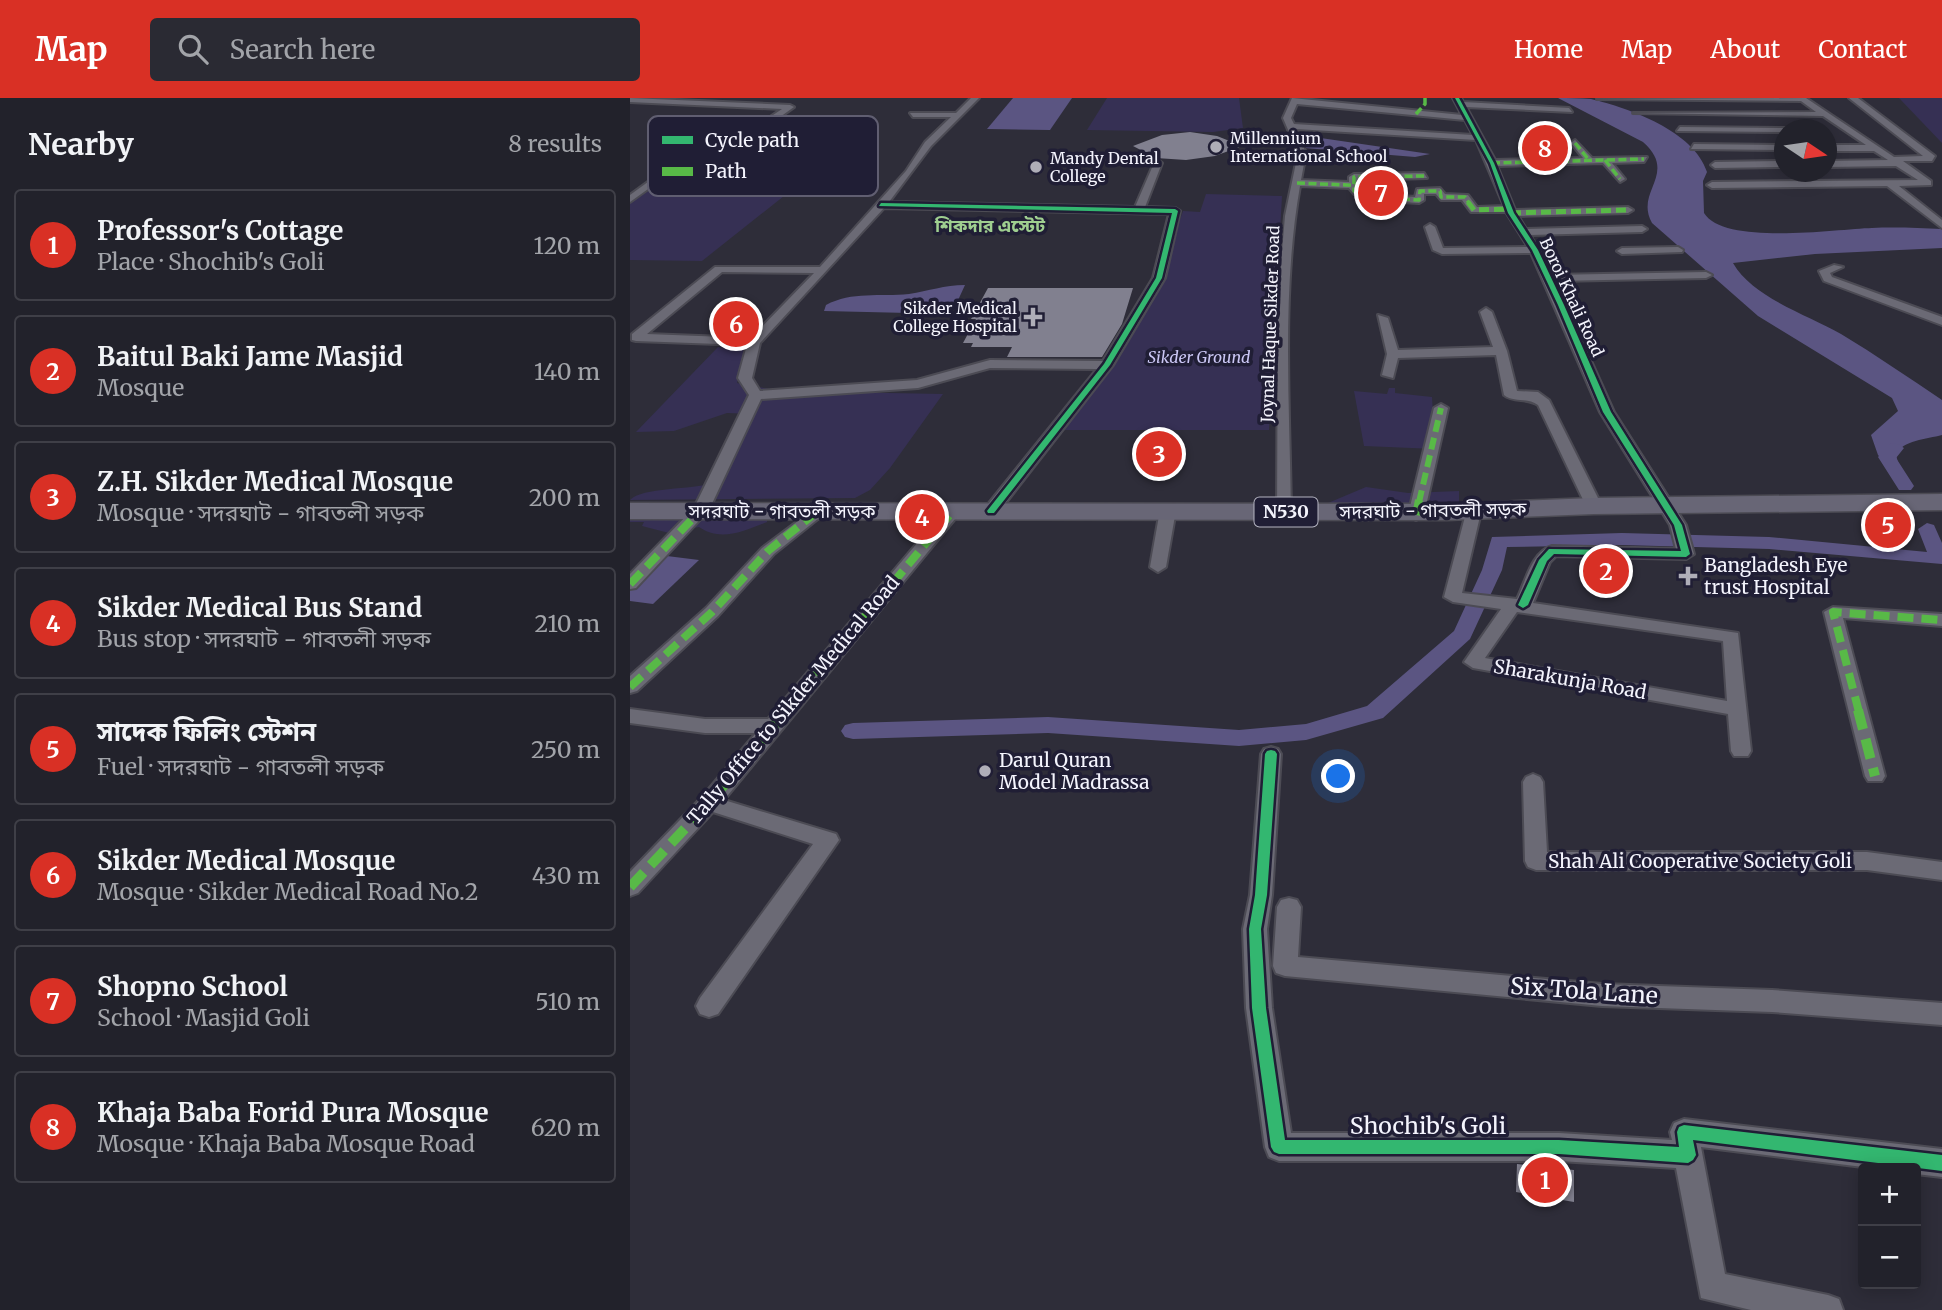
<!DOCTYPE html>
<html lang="en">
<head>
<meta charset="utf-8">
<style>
  body { margin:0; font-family:Merriweather,"Noto Sans Bengali",serif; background:#2a2a33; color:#f1f3f6 }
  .controls { position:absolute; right:21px; bottom:21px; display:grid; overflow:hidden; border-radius:7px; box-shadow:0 4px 18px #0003 }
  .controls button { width:63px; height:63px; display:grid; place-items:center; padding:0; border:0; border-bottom:2px solid #3f3f47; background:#22222b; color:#f1f3f6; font:35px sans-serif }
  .compass { position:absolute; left:1144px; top:21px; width:63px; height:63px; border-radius:50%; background:#22222b; box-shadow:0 4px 18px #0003; rotate:103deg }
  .you { position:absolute; left:709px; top:679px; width:24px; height:24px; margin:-18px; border:5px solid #fff; border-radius:50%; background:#1a73e8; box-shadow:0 0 0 10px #1a73e833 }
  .badge { display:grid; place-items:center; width:46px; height:46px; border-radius:50%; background:#d93025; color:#fff; font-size:23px; font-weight:700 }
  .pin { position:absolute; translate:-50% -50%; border:4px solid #fff; box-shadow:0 2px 7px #0006 }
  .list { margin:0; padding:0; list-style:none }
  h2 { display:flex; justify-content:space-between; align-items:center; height:91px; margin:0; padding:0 28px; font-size:30px }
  h2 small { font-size:23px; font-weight:400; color:#a2a4a9 }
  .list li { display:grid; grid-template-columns:46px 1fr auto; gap:21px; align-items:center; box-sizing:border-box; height:112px; margin:0 14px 14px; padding:0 14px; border:2px solid #3f3f47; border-radius:7px }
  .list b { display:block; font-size:26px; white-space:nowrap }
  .list p { margin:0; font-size:23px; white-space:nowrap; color:#a2a4a9 }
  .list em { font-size:23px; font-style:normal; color:#a2a4a9 }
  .icon { flex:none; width:38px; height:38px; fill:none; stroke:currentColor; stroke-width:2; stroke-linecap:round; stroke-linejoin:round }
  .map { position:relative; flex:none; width:1312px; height:1212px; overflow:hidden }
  header { display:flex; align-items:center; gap:42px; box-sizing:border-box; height:98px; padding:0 35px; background:#d93025; color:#fff }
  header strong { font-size:33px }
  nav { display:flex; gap:38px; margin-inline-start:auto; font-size:24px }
  .search { width:490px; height:63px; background:#2a2a33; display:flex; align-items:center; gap:18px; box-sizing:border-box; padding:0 24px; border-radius:7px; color:#a2a4a9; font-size:26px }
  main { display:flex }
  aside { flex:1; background:#22222b }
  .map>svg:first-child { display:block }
</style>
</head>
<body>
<header>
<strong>Map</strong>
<div class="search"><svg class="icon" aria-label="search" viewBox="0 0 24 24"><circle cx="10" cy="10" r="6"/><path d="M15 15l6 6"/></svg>Search here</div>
<nav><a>Home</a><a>Map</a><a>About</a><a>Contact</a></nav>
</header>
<main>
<aside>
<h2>Nearby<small>8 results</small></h2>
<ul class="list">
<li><span class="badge">1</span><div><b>Professor's Cottage</b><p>Place · Shochib's Goli</p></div><em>120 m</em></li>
<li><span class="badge">2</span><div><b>Baitul Baki Jame Masjid</b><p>Mosque</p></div><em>140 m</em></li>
<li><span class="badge">3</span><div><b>Z.H. Sikder Medical Mosque</b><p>Mosque · সদরঘাট - গাবতলী সড়ক</p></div><em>200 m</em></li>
<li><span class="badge">4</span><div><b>Sikder Medical Bus Stand</b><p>Bus stop · সদরঘাট - গাবতলী সড়ক</p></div><em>210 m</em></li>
<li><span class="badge">5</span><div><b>সাদেক ফিলিং স্টেশন</b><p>Fuel · সদরঘাট - গাবতলী সড়ক</p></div><em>250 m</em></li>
<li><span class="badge">6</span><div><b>Sikder Medical Mosque</b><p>Mosque · Sikder Medical Road No.2</p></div><em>430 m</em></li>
<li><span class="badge">7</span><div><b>Shopno School</b><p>School · Masjid Goli</p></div><em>510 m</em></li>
<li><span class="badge">8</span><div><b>Khaja Baba Forid Pura Mosque</b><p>Mosque · Khaja Baba Mosque Road</p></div><em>620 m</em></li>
</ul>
</aside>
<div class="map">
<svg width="1312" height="1212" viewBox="0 0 1312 1212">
  <rect width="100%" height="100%" fill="#2e2d39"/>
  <g fill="#363054">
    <polygon points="477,0 609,0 613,30 583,34 457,32"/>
    <polygon points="1269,0 1312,0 1312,45"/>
    <polygon points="83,71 188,71 72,163 0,162 0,105 38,80 72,80"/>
    <path d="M576,96l76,2 -13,234h-206c49,-66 93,-140 120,-219l17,1z"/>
    <path d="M88,249l30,3 -11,33 43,8 163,3 -53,74 -20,22 -15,8 -225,2c12,-13 62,-10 83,-17l40,-69 -26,-1 -53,18 -38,1z"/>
    <polygon points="759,290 765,290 765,295 802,299 805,351 734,348 724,293 757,296"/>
    <polygon points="736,389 778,395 829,393 829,410 679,413"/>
    <path d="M0,414h137v10c-24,9 -46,20 -68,5l-30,6 -27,-7 2,-4h-14z"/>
  </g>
  <g fill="#5b5582">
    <polygon points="383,0 442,0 420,32 357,31"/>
    <path d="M928,0c10,0 23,0 33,1 38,9 103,32 116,73l-4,9 1,32c20,33 133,16 168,15 23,-1 47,0 70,1v19l-127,6 -82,9c20,35 75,52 108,71 35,21 68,44 101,66v35c-15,4 -40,5 -46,20l4,15 -7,1 -15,-16 -7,-20 27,-24 -6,-13 -134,-82 -106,-93c-18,-32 27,-49 -9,-81z"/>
    <polygon points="677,38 800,56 785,59 675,50 669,46"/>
    <path d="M335,187l-11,24h-41l-4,4 -85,-2 2,-6c26,-14 54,-8 83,-11 20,-3 35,-9 56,-9z"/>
    <polygon points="37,458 69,462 23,506 0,503 0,493"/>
  </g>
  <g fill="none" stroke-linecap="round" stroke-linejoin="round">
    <g fill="#5b5582" fill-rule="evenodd">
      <polygon points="1266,345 1274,350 1266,360 1284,388 1281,392 1269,392 1248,359 1260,346"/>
      <polygon points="1297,425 1304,427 1312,445 1312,466 1139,451 992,447 877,449 872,472 840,541 753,620 676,642 609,648 418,635 223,641 215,639 211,633 215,627 223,625 418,619 609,632 676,626 737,608 824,533 852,472 862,439 992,435 1139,439 1297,454 1288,431"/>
    </g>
  </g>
  <g fill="#81808f">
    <polygon points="560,34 587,38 612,48 585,58 556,62 526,60 503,48 532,37"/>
    <polygon points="358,190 503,190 492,226 472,259 377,259 382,249 341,249 343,245 333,245 346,221 341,221"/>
    <polygon points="887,1066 944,1072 944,1104 886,1094"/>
  </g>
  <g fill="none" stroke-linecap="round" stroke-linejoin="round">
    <g stroke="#4c4b54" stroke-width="4">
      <g id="minor">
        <polygon points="0,0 160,7 164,9 126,36 93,37 0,104 0,97 88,33 121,32 152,11 0,4"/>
        <path d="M341,0h8l-48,48 -42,56 246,5 19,-44 4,-3 4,3 -17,44 30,1 5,3 -15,67 -52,87 -116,149h-12v-6l112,-139 -107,-1 -72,20 -157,11 -52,111 -73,78 -6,1v-15l64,-66 55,-113 -11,-17 9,-33 -111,-4 -4,-1v-6l83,-67h105l86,-96 19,-29 26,-25h-38l-3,-4h46zM254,110l285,6 -16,64 -50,83 -113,-1 -73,20 -157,11 -8,-13 8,-35zM92,174l92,1 -63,65 -104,-4z"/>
        <path d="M662,0l170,17 -9,-17h8l2,4 106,6 3,4 -106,-5 29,53 88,-2 -12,-15 4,-3 17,18 55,-1 -3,5 -32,1 13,16 -5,3 -17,-19 -106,3 18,44 113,-3 5,3 -5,3 -110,3 8,13 116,-3 5,3 -5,3 -112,3 22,40 154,-3 6,3 -6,3 -151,3 59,131 72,113 8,29 -8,5 -130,-3 -6,6 -17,41 205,30 13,118 -3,5h-14l-3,-5 -3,-37 -255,-46 -9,-6 37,-53 -48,-7 -9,-5 23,-88h12l2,3 -19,81 55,6c8,-16 15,-48 35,-53l124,3 -6,-24 -70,-113 -69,-159 -89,1 -9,-4 -8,-23 5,-3 5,3 8,21 85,-1 -22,-35h-35l-9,-12h-21l-5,-6h-12v6l-5,3 -34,-2 -5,-6 -26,-1 -5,-6 -49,-2c-19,108 -10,221 -9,330l-2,3h-12l1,-221 7,-82 13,-63 -15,-35zM667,6l168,16 8,15 -179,-11 -3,-6zM666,31l180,11 28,66 -27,1 -9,-12 -23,-1 -5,-6 -23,1 -2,8 -25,-2 -2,-5 -21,-1 2,-5 -10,-1v-3l68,-2 -3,-5 -70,1 -5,3v5l-48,-2 5,-27zM887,514l206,29 4,60 -242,-43z"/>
        <polygon points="1176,0 1264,59 1293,58 1219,0 1228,0 1305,58 1302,63 1273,63 1301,83 1301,87 1269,88 1312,122 1312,130 1257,88 1082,90 1077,87 1082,84 1288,82 1266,68 1196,69 1196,63 1258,62 1244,53 1196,53 1196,47 1236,47 1193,18 1003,15 1186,14 1171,3 967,1"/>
        <polygon points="1050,29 1154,30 1158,32 1154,34 1047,33"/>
        <polygon points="1064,46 1154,47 1154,52 1061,51"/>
        <polygon points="1154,63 1154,69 1085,70 1081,67 1085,64"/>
        <polygon points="1048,149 1053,152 1052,154 992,156 987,153 992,150"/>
        <polygon points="1204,167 1213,169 1200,175 1202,179 1312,219 1312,227 1194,183 1189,173"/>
        <path d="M856,210l6,4 15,39 10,40 21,1 11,8 53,106 -3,3h-10l-3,-3 -48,-101c-11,-8 -24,-2 -34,-10l-8,-40 -98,3 -5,20 -11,-3 5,-21 -9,-39 10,3 10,32 95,-3 -13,-35z"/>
        <polygon points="811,306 818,310 794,417 786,422 778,417 804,310"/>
        <polygon points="538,407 546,412 536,469 528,474 520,469 530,412"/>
        <polygon points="188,408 196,413 194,416 144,456 88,518 7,593 0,595 0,578 76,510 132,450"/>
        <polygon points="323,408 329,410 329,416 94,702 206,736 209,742 88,916 79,919 70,916 66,908 70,900 183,746 83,714 8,795 0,798 0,774 72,699 126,635 75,635 0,625 0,611 75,621 138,621 317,410"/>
        <polygon points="1203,509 1312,516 1312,528 1213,520 1255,678 1252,683 1238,683 1235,678 1194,514"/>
        <polygon points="641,649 648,651 651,656 642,797 637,831 642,910 661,1035 929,1035 1042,1042 1040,1034 1044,1025 1054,1021 1312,1051 1312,1079 1286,1076 1286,1070 1241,1070 1071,1049 1095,1176 1198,1197 1209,1201 1213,1212 1121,1212 1071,1200 1046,1070 929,1063 649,1063 639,1059 635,1049 616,910 613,831 620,797 631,656 634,651"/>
        <polygon points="903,676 910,679 913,684 917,754 1237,754 1312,764 1312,782 1237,772 906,772 898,769 895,763 893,684 896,679"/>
        <polygon points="659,800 667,802 671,809 668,859 972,886 1142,892 1312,905 1312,927 1142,914 972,908 655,878 646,875 643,868 647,809 651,802"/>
      </g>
    </g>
    <g stroke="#4c4b54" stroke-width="3">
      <polygon id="trunk" points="1312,396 1312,412 964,416 817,422 0,421 0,405 817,406 964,400"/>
    </g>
    <use href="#minor" fill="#6b6a75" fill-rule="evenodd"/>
    <use href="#trunk" fill="#686676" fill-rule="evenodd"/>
    <g stroke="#58b947" stroke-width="3.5" stroke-dasharray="8 3.5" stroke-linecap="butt">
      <polyline points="786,16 795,6 795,0"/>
      <polyline points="945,45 959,62"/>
      <polyline points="975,62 990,81"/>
      <polyline points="862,65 1014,61"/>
      <polyline points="794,78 724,79 724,93 755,94 755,100 789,102 790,93 810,93 811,99 835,99 839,105"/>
      <polyline points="667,85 768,89"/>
    </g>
    <g stroke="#58b947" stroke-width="5" stroke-dasharray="10 5" stroke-linecap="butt">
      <polyline points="838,104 844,112 881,111"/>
      <polyline points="881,115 998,112"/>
    </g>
    <polyline stroke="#58b947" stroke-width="6" stroke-dasharray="12 6" stroke-linecap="butt" points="789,404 811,310"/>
    <g stroke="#58b947" stroke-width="8" stroke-dasharray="16 8" stroke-linecap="butt">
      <polyline points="786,417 789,402"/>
      <polyline points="0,486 71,412"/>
      <polyline points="0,589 82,514 138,453 188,413"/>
      <polyline points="155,614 323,413"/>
      <polyline points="1229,614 1203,514 1312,522"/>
    </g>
    <g stroke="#58b947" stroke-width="10" stroke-dasharray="20 10" stroke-linecap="butt">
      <polyline points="1228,612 1245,678"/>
      <polyline points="0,789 79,705 157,612"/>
    </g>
    <g stroke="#201e35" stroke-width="5">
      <g id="cycleway">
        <polygon points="825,0 829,0 864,65 884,115 908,152 934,207 981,314 1052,427 1060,456 1056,459 924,456 917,463 898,507 893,510 888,507 909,462 919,451 1051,453 1044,427 973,314 928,207 902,152 878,115 860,65"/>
        <polygon points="251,105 545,111 548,113 532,180 480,267 364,415 358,415 357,413 474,266 526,180 542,115 249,108"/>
        <polygon points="641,652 645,653 647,656 637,797 631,831 636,910 655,1042 929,1042 1049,1049 1047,1034 1049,1029 1054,1027 1312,1057 1312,1073 1063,1042 1066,1057 1063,1062 1058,1065 929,1056 649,1056 644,1054 641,1049 622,910 619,831 625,797 635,656 637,653"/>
      </g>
    </g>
    <use href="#cycleway" fill="#33b770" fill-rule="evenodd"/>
  </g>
  <g fill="#afaeb8" stroke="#201e35" stroke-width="2.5">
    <circle cx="586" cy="49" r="7"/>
    <circle cx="406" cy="69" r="7"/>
    <path d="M399.5 208.5h7v7h7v7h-7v7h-7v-7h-7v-7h7z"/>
    <path d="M1054.5 467.5h7v7h7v7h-7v7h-7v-7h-7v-7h7z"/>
    <circle cx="355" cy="673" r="7"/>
  </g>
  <g text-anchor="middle" stroke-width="7" stroke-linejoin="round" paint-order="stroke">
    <g font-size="16" fill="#f4f4fd" stroke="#201e35" text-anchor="start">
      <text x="600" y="46">Millennium<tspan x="600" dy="18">International School</tspan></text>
      <text x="420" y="66">Mandy Dental<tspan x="420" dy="18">College</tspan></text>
      <text x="387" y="216" text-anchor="end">Sikder Medical<tspan x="387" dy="18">College Hospital</tspan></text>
    </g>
    <g font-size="16" fill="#f4f4fd" stroke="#201e35">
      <text transform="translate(942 199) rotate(65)" y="6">Boroi Khali Road</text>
      <text transform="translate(640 226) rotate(-88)" y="6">Joynal Haque Sikder Road</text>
    </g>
    <g font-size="16" font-style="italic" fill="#cbc7f5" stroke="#201e35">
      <text x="569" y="265">Sikder Ground</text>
    </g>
    <g font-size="18" font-weight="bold" fill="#9fcf90" stroke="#201e35">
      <text x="360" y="134">শিকদার এস্টেট</text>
    </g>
    <rect fill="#201e35" stroke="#b4b4c1" stroke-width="2" x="624.5" y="399.5" width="63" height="29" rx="5"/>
    <g font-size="18" font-weight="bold" fill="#f4f4fd">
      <text x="656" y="420">N530</text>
    </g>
    <g font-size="19" fill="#f4f4fd" stroke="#201e35">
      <text transform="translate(803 412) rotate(-1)" y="7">সদরঘাট - গাবতলী সড়ক</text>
      <text x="152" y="420">সদরঘাট - গাবতলী সড়ক</text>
      <text transform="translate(940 581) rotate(10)" y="7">Sharakunja Road</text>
      <text transform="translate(163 602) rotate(-50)" y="7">Tally Office to Sikder Medical Road</text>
      <text x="1070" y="770">Shah Ali Cooperative Society Goli</text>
    </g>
    <g font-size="19" fill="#f4f4fd" stroke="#201e35" text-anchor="start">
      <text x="1074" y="474">Bangladesh Eye<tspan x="1074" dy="22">trust Hospital</tspan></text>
      <text x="369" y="669">Darul Quran<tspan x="369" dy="22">Model Madrassa</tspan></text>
    </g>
    <g font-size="23" fill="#f4f4fd" stroke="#201e35">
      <text transform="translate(954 893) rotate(4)" y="8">Six Tola Lane</text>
      <text x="798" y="1036">Shochib's Goli</text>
    </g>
  </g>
  <rect x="18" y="18" width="230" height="80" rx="10" fill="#201e35" stroke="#605e71" stroke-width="2"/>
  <rect x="32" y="38" width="31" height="8" fill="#33b770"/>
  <rect x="32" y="69" width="31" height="9" fill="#58b947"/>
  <g font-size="19" fill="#f4f4fd">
    <text x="75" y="49">Cycle path</text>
    <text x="75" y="80">Path</text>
  </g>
</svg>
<div class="controls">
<button>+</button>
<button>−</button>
</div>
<svg class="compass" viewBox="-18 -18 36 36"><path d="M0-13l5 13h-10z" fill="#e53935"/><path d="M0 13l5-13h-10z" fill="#a2a4a9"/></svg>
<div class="you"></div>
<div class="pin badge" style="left:915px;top:1082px">1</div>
<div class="pin badge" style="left:976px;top:473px">2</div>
<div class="pin badge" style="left:529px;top:356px">3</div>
<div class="pin badge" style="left:292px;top:419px">4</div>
<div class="pin badge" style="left:1258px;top:427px">5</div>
<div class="pin badge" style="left:106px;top:226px">6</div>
<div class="pin badge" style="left:751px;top:95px">7</div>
<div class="pin badge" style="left:915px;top:50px">8</div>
</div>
</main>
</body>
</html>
